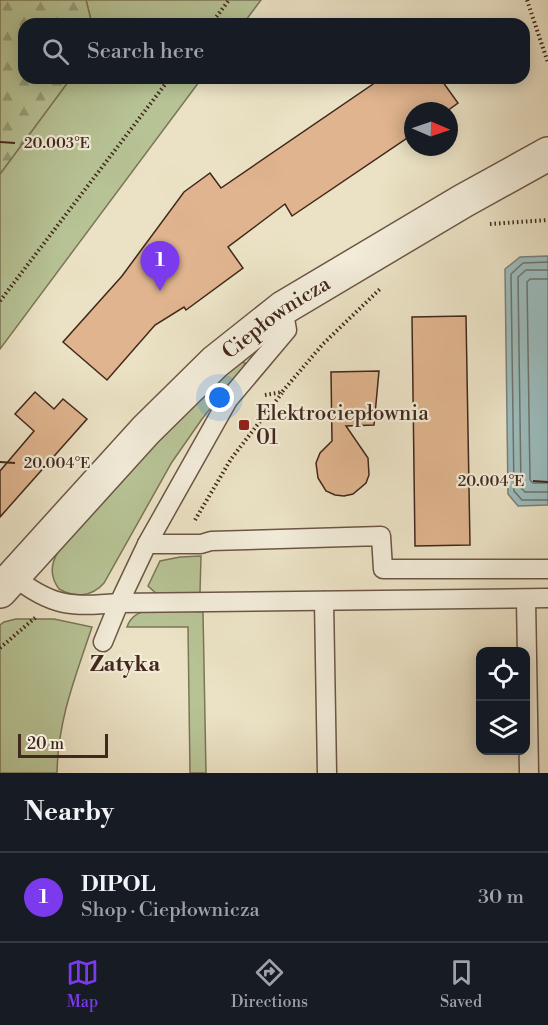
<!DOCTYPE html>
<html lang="en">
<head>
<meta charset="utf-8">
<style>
  body { margin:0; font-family:"Libre Bodoni",serif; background:#20242c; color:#f1f3f6 }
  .controls { position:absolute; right:18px; bottom:18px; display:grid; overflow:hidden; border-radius:12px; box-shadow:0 3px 15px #0003 }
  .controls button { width:54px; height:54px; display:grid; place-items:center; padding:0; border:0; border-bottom:2px solid #363941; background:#171b24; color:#f1f3f6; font:30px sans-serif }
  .compass { position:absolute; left:404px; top:102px; width:54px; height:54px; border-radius:50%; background:#171b24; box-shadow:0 3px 15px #0003; rotate:92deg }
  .scale { position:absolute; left:18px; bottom:15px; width:90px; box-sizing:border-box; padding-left:6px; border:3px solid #41271c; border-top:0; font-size:16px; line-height:21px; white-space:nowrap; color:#41271c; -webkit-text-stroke:4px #f2ecd9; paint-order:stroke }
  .you { position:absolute; left:220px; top:398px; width:21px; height:21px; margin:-15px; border:4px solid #fff; border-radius:50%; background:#1a73e8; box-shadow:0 0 0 9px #1a73e833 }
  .badge { display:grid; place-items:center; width:39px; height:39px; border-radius:50%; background:#7c3aed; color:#fff; font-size:20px; font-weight:700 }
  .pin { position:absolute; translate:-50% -50px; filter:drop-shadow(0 2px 3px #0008) }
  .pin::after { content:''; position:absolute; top:32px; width:21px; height:18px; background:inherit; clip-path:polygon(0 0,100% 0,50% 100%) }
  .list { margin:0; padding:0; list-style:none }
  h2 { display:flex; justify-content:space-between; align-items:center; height:78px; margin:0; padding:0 24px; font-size:26px }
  h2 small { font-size:20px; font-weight:400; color:#9ea1a6 }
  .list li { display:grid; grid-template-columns:39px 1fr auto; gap:18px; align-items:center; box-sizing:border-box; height:90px; padding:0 24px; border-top:2px solid #363941 }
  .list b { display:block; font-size:22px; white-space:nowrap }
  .list p { margin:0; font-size:20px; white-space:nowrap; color:#9ea1a6 }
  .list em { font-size:20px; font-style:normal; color:#9ea1a6 }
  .icon { flex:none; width:33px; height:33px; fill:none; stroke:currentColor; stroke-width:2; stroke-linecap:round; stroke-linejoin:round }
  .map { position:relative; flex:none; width:548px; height:773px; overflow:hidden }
  .search { position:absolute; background:#171b24; box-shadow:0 3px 15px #0003; left:18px; right:18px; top:18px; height:66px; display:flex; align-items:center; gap:15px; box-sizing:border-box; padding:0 21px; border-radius:18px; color:#9ea1a6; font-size:22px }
  .sheet { height:168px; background:#171b24 }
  nav { display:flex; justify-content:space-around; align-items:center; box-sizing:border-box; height:84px; border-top:2px solid #363941; background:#171b24; font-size:16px; color:#9ea1a6 }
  nav a { display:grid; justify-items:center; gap:3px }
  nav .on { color:#7c3aed }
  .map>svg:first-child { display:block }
</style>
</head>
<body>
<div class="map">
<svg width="548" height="773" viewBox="0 0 548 773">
  <defs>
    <pattern id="forest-firs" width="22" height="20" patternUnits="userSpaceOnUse" patternTransform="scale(1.5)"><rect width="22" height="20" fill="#b7c395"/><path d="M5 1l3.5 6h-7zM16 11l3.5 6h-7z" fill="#969e79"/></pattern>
  </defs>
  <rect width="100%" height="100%" fill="#ebe2c5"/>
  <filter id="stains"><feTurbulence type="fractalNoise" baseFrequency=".00333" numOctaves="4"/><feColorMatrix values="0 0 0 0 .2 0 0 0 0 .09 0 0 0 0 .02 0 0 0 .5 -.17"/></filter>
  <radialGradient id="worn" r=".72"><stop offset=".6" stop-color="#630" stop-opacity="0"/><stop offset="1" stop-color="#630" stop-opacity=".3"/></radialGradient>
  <g fill="#b7c395" stroke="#7c7558" stroke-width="1.5">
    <polygon points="86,0 261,0 243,24 92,24"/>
    <polygon points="71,78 202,78 0,349 0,174"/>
    <path d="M241,361l4,2 -1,3 -42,53 -30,43 -68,121c-12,14 -30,15 -45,6 -9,-12 -9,-24 -1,-37l142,-157z"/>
    <polygon points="201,556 200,592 203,594 158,595 148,586 160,561 180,557"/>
    <path d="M150,609l53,3 3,161h-16l-2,-146h-61c4,-12 12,-14 23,-18z"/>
    <path d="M16,619h38l38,8c-17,51 -34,92 -35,146h-57v-148l4,-3z"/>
  </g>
  <polygon fill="url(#forest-firs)" stroke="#7c7558" stroke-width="1.5" points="0,0 86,0 92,24 24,24 24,78 71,78 0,174"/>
  <polygon fill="#9bbcbd" stroke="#77807d" stroke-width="1.5" points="548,256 548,505 518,506 508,494 505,269 520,257"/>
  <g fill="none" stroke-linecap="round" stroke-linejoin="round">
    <g stroke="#6e726c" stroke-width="1.5">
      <polyline points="548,262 523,263 511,274 514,491 522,500 548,500"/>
      <polyline points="548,270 526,270 518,277 521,488 525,492 548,492"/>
      <polyline points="548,279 530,279 527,282 530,480 533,483 548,483"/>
    </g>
  </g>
  <g fill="#dfb48e" stroke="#41271c" stroke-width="1.5">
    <polygon points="382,78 440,78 458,103 447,111 413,111 413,134 292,216 285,204 228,247 243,268 186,310 184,307 155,325 107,380 63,342 122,276 184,192 210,173 221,188"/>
    <polygon points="466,316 470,545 415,546 412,317"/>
    <polygon points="379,371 374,425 346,426 368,458 369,475 366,483 353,494 344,496 335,495 326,491 318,478 316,463 320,453 332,441 331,372"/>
    <polygon points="35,392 54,409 63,399 87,419 0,517 0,471 34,431 15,414"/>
  </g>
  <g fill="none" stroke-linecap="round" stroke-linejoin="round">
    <g stroke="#6c5646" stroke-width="21">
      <g id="lane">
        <polyline points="147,544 201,544 211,541 381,536 383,569 548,569"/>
        <path d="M13,576c39,31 58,31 106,27l28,-59 81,-144 59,-70 -4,-22"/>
        <polyline points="526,599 529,773"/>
        <polyline points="324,601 327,773"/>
        <polyline points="103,642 119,603 548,598"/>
      </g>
    </g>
    <g stroke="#6c5646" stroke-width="36">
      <g id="street">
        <path id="s1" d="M0,591l146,-161 69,-68 68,-54 180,-107 85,-47"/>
      </g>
    </g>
    <g stroke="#41271c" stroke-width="4" stroke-dasharray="1.5 3" stroke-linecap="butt">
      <polyline points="527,0 548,63"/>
      <polyline points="211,24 229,0"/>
      <polyline points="490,224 548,220"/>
      <polyline points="0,301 170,78"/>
      <polyline points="265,395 282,392 323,344 380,289"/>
      <polyline points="195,520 231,459 282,393"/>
      <polyline points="0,648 36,617"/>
    </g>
    <use href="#lane" stroke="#f2ecd9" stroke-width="18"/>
    <use href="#street" stroke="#f2ecd9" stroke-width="33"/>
  </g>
  <path fill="none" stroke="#41271c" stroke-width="2" d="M0,142l15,1M0,462l15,1M533,481l15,1"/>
  <rect fill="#8f2418" stroke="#f2ecd9" stroke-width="2" x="238" y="419" width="12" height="12" rx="3"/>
  <g text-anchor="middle" stroke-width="4.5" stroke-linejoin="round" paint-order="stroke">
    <g font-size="21" fill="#41271c" stroke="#f2ecd9">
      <text dy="7" stroke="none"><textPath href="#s1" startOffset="390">Ciepłownicza</textPath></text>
    </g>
    <g font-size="21" fill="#41271c" stroke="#f2ecd9" text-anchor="start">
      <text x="256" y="420">Elektrociepłownia<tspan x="256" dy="24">01</tspan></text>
    </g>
    <g font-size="22" font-weight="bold" fill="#41271c" stroke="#f2ecd9">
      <text x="125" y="671">Zatyka</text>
    </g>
  </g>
  <g font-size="15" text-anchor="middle" fill="#41271c" stroke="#f2ecd9" stroke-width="4.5" stroke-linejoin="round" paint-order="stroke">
    <text x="57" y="148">20.003°E</text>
    <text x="57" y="468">20.004°E</text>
    <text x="491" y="486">20.004°E</text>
  </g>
  <rect width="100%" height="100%" filter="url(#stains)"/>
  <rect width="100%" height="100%" fill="url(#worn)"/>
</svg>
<div class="controls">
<button><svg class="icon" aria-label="locate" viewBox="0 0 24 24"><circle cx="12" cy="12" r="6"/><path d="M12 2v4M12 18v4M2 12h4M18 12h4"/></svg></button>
<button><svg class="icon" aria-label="layers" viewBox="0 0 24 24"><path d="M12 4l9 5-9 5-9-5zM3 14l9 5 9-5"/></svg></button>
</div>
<svg class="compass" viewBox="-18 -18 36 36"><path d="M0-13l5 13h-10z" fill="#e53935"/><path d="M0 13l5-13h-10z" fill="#9ea1a6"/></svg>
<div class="scale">20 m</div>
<div class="you"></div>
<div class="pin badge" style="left:160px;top:291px">1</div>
<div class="search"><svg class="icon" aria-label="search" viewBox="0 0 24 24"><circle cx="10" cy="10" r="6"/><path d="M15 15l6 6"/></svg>Search here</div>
</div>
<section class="sheet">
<h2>Nearby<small></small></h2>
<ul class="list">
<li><span class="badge">1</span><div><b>DIPOL</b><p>Shop · Ciepłownicza</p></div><em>30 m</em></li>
</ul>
</section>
<nav>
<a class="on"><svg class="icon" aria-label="map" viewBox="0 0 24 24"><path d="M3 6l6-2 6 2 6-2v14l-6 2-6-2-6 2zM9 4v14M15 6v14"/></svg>Map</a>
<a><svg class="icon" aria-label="directions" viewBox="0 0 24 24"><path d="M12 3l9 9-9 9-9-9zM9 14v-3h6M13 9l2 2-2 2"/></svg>Directions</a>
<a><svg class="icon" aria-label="saved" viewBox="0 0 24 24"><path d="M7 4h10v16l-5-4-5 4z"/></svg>Saved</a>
</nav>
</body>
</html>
